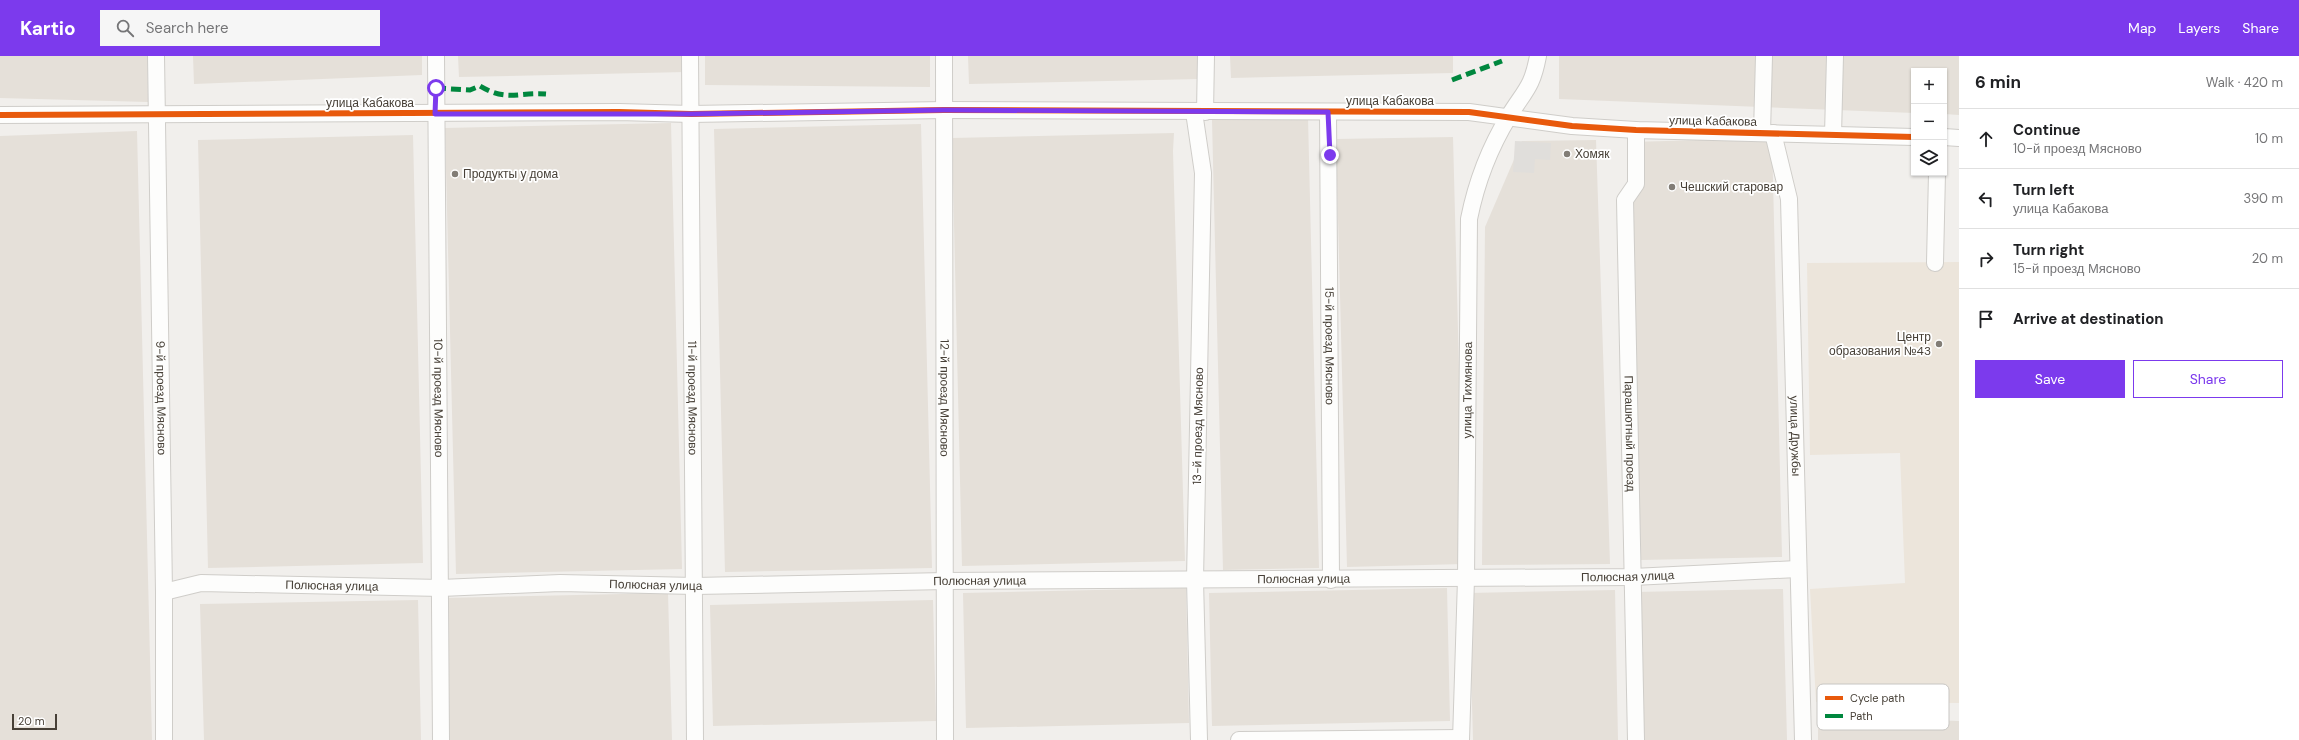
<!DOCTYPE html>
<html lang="en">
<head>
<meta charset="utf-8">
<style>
  body { margin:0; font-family:"DM Sans",sans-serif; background:#f6f6f6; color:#202124 }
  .controls { position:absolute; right:12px; top:12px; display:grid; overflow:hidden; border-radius:0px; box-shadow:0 1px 3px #0004 }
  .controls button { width:36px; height:36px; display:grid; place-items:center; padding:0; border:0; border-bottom:1px solid #e0e0e0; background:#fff; color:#202124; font:20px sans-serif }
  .scale { position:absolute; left:12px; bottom:10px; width:45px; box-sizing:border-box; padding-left:4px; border:2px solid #474037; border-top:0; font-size:11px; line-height:14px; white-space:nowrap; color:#474037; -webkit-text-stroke:3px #fff; paint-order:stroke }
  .stop { position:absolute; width:12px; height:12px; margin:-9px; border:3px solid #7c3aed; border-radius:50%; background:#fff }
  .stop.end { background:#7c3aed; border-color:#fff; box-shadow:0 1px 4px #0008 }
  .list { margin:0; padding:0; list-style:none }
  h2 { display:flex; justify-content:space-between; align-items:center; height:52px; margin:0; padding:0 16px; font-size:17px }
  h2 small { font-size:13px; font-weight:400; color:#757577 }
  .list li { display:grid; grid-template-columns:26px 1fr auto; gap:12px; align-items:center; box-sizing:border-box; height:60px; padding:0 16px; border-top:1px solid #e0e0e0 }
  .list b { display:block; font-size:15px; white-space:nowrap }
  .list p { margin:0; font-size:13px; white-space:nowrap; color:#757577 }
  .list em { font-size:13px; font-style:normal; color:#757577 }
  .actions { display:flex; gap:8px; padding:12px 16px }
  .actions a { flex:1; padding:9px 0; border:1px solid #7c3aed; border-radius:0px; text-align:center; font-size:14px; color:#7c3aed }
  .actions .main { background:#7c3aed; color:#fff }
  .icon { flex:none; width:22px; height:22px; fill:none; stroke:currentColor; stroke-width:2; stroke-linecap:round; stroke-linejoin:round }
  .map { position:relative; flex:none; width:1959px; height:684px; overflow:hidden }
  header { display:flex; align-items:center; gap:24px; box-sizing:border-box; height:56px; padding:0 20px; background:#7c3aed; color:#fff }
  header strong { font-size:19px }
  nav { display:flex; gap:22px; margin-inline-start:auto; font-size:14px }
  .search { width:280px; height:36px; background:#f6f6f6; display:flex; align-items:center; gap:10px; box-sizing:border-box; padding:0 14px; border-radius:0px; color:#757577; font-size:15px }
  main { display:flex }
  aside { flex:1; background:#fff }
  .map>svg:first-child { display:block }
</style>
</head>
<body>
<header>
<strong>Kartio</strong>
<div class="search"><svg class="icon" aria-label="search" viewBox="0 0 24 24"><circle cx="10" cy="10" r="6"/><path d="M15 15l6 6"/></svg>Search here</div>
<nav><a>Map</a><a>Layers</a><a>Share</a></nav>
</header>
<main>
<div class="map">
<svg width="1959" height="684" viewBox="0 0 1959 684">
  <rect width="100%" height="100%" fill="#f1efec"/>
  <g fill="#e5e0d9">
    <polygon points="0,0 147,0 148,46 0,42"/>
    <polygon points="193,0 422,0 422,19 194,28"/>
    <polygon points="458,0 686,0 686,16 459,21"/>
    <polygon points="705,0 930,0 930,31 705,29"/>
    <polygon points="968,0 1199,0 1200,23 969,28"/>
    <polygon points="1230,0 1453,0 1453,17 1231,22"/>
    <polygon points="1559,0 1959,0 1959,59 1944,58 1944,15 1914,15 1914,57 1559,43"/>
    <polygon points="1308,62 1319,512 1223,514 1212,64"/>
    <polygon points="671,67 682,513 456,518 445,72"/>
    <polygon points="921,68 932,512 725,516 714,73"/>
    <polygon points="137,75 152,684 0,684 0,80"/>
    <polygon points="1174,77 1173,95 1185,505 962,510 952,82"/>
    <polygon points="413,79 423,507 208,512 198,84"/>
    <polygon points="1453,81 1464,508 1347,511 1336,83"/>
    <polygon points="1772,82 1782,501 1641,504 1631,86"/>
    <polygon points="1596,84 1610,508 1482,509 1485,171 1522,85"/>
    <polygon points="1186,532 1189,667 966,672 963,537"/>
    <polygon points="1447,532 1450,665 1212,670 1209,537"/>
    <polygon points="1783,533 1787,684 1638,684 1635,536"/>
    <polygon points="1615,534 1618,684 1473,684 1469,537"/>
    <polygon points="668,537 672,684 445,684 441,542"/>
    <polygon points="418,544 421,684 204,684 200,548"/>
    <polygon points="933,544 936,665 713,670 710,549"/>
    <polygon points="1818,660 1959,665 1959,684 1818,684"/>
  </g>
  <polygon fill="#ece5db" points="1959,206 1959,647 1816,646 1810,533 1905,527 1900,397 1810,399 1807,207"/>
  <polygon fill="#e0dedb" points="1515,85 1551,87 1550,104 1535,103 1534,117 1513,116"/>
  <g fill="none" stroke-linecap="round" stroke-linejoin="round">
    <g stroke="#cfcdc9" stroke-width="18">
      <g id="minor">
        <path id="s1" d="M156,0l8,536v148"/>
        <path id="s2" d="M436,0l5,684"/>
        <path id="s3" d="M690,0l5,684"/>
        <path id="s4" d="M944,0l1,684"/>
        <polyline points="1194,56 1203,117 1195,524 1199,684"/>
        <polyline points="1205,56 1206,0"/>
        <path id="s5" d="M1328,56l3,468"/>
        <polyline points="0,59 619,56 691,58 944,54 1469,56 1572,70 1636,74 1914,81"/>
        <path id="s6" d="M1636,74v54l-11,16 11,540"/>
        <polyline points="1762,77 1764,0"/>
        <path id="s7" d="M1773,77l16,66 14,541"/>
        <polyline points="1833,79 1835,0"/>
        <polyline points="1944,81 1959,82"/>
        <polyline points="1935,207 1937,117"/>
        <path id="s8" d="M164,536l37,-9 240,5 119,-5 135,3 251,-5 687,-4 164,-8"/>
        <polyline points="1239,684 1461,682"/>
        <path id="s9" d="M1461,684l5,-161 3,-360c7,-35 21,-72 40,-103 16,-26 23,-28 29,-60"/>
      </g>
    </g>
    <use href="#minor" stroke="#fdfdfc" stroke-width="16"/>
    <g stroke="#00873e" stroke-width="5" stroke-dasharray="10 5" stroke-linecap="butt">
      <polyline points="1452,24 1502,5"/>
      <path d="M436,32l34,2 10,-4c27,16 37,6 66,8"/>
    </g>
    <g stroke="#fff" stroke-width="8">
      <polyline id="cycleway" points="0,59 619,56 691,58 944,54 1469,56 1572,70 1636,74 1914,81"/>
    </g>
    <use href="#cycleway" stroke="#e8590c" stroke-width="6"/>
  </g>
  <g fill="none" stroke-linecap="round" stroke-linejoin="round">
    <polyline stroke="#7c3aed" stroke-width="5" points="436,32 435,58 691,58 944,54 1328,56 1330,99"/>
  </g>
  <g fill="#827d76" stroke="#fff" stroke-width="1.5">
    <circle cx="1567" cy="98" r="4"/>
    <circle cx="455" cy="118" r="4"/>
    <circle cx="1672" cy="131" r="4"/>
    <circle cx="1939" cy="288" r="4"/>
  </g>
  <g text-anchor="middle" stroke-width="3.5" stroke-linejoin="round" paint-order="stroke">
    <g font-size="12" fill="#474037" stroke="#fff">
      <text x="1390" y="49">улица Кабакова</text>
      <text x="370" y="51">улица Кабакова</text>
      <text transform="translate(1713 65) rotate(1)" y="4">улица Кабакова</text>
      <text dy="4" stroke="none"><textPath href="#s5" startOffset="234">15-й проезд Мясново</textPath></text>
      <text dy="4" stroke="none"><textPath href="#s9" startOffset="350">улица Тихмянова</textPath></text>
      <text dy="4" stroke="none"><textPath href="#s1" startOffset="342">9-й проезд Мясново</textPath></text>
      <text dy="4" stroke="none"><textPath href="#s2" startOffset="342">10-й проезд Мясново</textPath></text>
      <text dy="4" stroke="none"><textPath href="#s3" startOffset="342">11-й проезд Мясново</textPath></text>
      <text dy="4" stroke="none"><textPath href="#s4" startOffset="342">12-й проезд Мясново</textPath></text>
      <text transform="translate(1198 370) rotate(-89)" y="4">13-й проезд Мясново</text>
      <text dy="4" stroke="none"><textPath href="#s6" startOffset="307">Парашютный проезд</textPath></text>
      <text dy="4" stroke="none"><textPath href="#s7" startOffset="305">улица Дружбы</textPath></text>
      <text dy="4" stroke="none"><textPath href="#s8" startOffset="1465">Полюсная улица</textPath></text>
      <text dy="4" stroke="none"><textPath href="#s8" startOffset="1141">Полюсная улица</textPath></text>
      <text dy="4" stroke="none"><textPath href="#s8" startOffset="817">Полюсная улица</textPath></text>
      <text dy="4" stroke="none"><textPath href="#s8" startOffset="493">Полюсная улица</textPath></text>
      <text dy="4" stroke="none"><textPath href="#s8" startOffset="169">Полюсная улица</textPath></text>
    </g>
    <g font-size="12" fill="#474037" stroke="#fff" text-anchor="start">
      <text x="1575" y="102">Хомяк</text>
      <text x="463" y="122">Продукты у дома</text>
      <text x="1680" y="135">Чешский старовар</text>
      <text x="1931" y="285" text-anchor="end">Центр<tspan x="1931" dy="14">образования №43</tspan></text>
    </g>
  </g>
  <rect x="1817" y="628" width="132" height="46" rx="6" fill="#fff" stroke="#c8c6c3" stroke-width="1"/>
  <rect x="1825" y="640" width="18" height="4" fill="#e8590c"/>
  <rect x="1825" y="658" width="18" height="4" fill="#00873e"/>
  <g font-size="11" fill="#474037">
    <text x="1850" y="646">Cycle path</text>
    <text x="1850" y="664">Path</text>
  </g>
</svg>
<div class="controls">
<button>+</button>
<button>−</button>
<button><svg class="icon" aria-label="layers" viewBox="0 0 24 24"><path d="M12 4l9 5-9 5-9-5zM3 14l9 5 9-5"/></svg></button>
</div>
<div class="scale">20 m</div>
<div class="stop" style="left:436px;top:32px"></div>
<div class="stop end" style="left:1330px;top:99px"></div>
</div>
<aside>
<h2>6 min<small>Walk · 420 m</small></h2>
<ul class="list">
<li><svg class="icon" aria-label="ahead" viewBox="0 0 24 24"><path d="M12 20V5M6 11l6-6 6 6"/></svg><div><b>Continue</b><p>10-й проезд Мясново</p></div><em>10 m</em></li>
<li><svg class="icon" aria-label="left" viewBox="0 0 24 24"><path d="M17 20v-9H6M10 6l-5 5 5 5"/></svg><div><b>Turn left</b><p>улица Кабакова</p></div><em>390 m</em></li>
<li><svg class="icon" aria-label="right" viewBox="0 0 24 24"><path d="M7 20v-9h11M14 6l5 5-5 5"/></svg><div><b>Turn right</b><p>15-й проезд Мясново</p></div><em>20 m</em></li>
<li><svg class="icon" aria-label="arrive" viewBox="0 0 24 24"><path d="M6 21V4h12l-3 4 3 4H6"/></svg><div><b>Arrive at destination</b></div></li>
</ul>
<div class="actions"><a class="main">Save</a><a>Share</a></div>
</aside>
</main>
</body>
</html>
